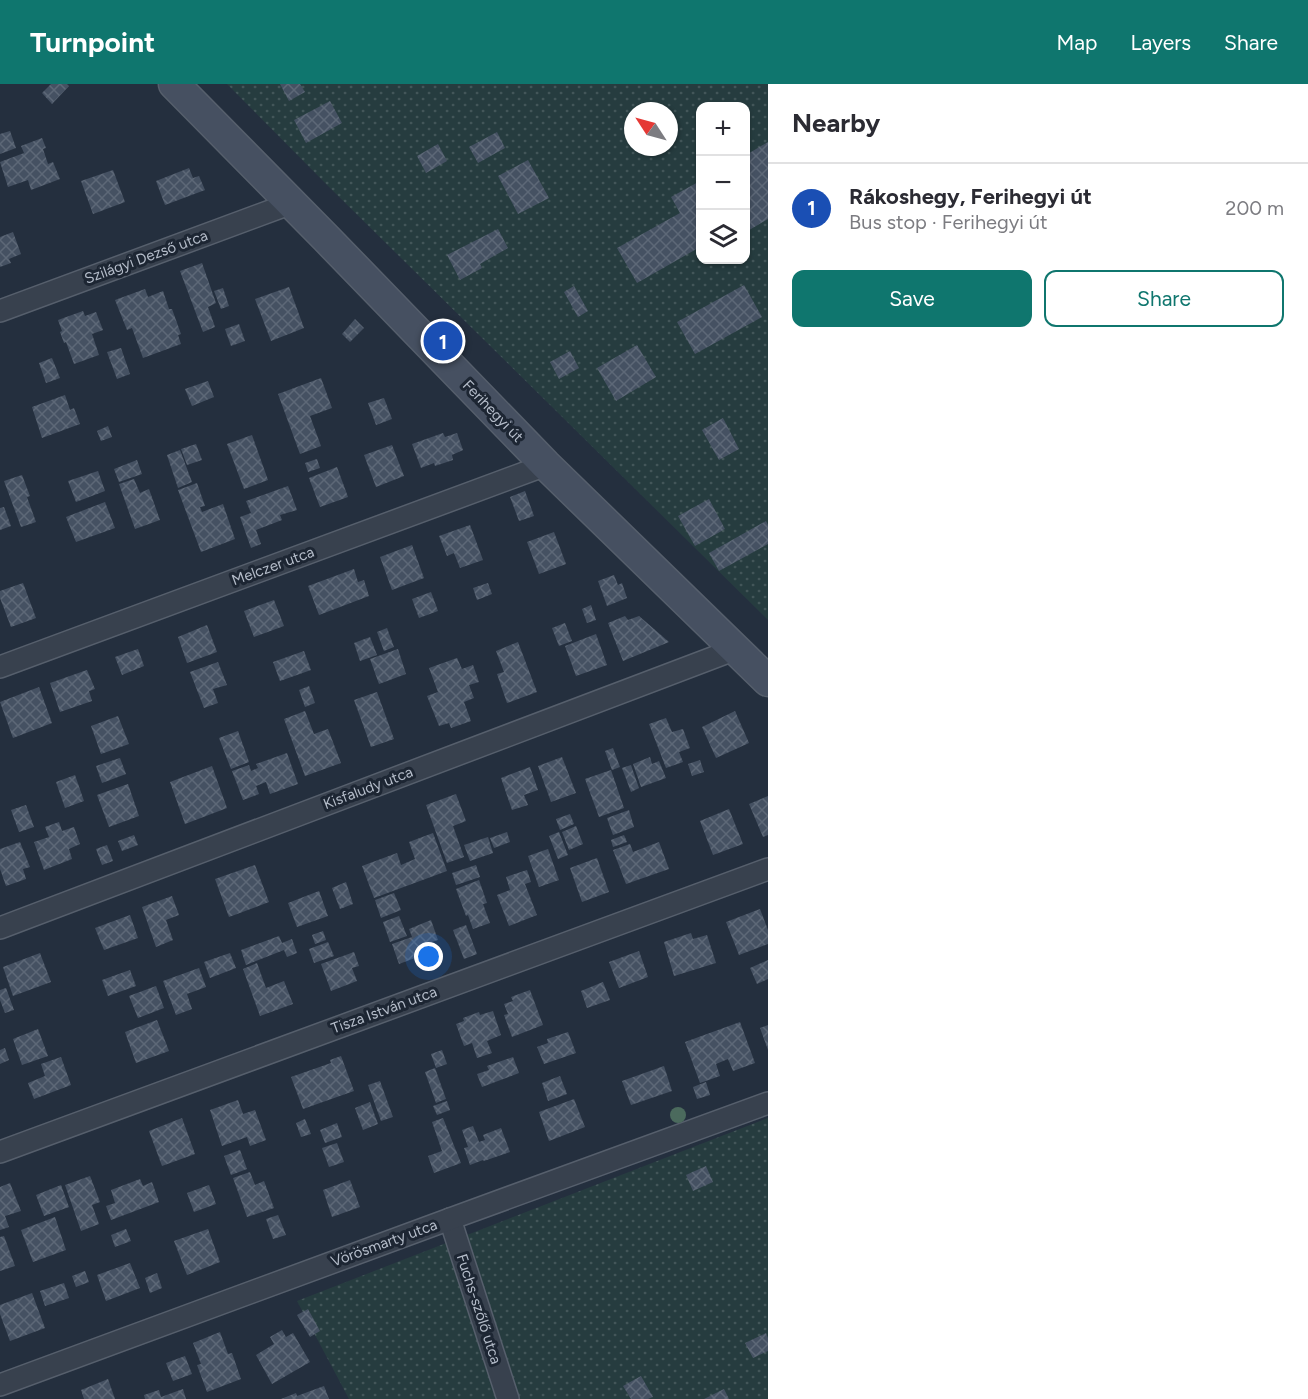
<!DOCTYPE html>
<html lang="en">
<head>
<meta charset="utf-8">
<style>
  body { margin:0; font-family:Figtree,sans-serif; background:#f7f7f7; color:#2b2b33 }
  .controls { position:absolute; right:18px; top:18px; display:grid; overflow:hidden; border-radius:12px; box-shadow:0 2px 4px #0004 }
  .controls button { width:54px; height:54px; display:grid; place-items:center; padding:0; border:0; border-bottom:2px solid #e1e1e2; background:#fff; color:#2b2b33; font:30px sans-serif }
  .compass { position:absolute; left:624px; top:18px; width:54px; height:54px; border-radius:50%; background:#fff; box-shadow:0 2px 4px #0004; rotate:306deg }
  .you { position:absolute; left:429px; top:873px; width:21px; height:21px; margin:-15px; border:4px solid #fff; border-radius:50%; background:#1a73e8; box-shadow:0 0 0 9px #1a73e833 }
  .badge { display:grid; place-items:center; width:39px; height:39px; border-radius:50%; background:#0f766e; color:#fff; font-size:20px; font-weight:700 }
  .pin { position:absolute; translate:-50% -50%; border:3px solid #fff; box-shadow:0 2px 6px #0006 }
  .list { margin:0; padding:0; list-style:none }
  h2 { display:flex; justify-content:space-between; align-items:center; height:78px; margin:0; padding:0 24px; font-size:26px }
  h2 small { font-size:20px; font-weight:400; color:#7c7c81 }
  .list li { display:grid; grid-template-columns:39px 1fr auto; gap:18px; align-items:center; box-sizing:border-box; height:90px; padding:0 24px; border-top:2px solid #e1e1e2 }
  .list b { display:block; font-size:22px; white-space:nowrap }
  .list p { margin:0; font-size:20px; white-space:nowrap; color:#7c7c81 }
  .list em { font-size:20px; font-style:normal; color:#7c7c81 }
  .actions { display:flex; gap:12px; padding:18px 24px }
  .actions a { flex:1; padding:14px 0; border:2px solid #0f766e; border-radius:12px; text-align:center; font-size:21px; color:#0f766e }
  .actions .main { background:#0f766e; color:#fff }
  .icon { flex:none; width:33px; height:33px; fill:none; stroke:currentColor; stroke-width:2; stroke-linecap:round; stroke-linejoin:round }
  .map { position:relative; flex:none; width:768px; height:1315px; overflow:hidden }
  header { display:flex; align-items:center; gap:36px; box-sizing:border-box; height:84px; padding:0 30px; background:#0f766e; color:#fff }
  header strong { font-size:28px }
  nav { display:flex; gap:33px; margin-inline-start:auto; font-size:21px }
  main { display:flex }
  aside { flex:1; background:#fff }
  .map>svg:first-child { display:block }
</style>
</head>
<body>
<header>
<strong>Turnpoint</strong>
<nav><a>Map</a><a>Layers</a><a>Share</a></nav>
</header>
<main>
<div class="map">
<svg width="768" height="1315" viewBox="0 0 768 1315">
  <defs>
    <pattern id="park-dots" width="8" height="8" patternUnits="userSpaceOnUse" patternTransform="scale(1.5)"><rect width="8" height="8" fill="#263c3f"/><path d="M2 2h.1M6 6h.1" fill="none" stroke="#435659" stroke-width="1.8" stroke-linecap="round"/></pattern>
    <pattern id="building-cross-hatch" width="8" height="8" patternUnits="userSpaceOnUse" patternTransform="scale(1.5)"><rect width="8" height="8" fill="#455162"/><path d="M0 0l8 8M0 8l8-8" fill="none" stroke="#5d6877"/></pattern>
  </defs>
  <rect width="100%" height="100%" fill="#242f3e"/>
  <g fill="url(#park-dots)" fill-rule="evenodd">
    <path d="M227,0h541v536l-439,-433zM700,22h46v154h-46zM633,27h36v36h-36z"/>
    <polygon points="768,1034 768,1315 349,1315 297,1217"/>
  </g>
  <g fill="url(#building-cross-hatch)">
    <polygon points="51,0 67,0 69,2 52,20 42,9"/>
    <polygon points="280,0 300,0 305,8 289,17"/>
    <polygon points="330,17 342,39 306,59 294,36"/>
    <polygon points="10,47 16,64 0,70 0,50"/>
    <polygon points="497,48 505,64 478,79 469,63"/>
    <polygon points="42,54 46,64 43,65 48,80 53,78 60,95 31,106 28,96 8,103 0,78 24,69 21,62"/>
    <polygon points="768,58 768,135 746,148 746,71"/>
    <polygon points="438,60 447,77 426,89 417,72"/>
    <polygon points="528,76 549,114 518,130 498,92"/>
    <polygon points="189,84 193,94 199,92 205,106 165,121 156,97"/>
    <polygon points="113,86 125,118 93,130 81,97"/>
    <polygon points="700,97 700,163 637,199 617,164 680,129 671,113"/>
    <polygon points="498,145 508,164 480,180 482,184 460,196 447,171"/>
    <polygon points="13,148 21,170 9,175 11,179 0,183 0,153"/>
    <polygon points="202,179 216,219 208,223 215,243 203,248 180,187"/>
    <polygon points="744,201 762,233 695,270 677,238"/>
    <polygon points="574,202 588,227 578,233 564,208"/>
    <polygon points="289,203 304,244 271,257 255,215"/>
    <polygon points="223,204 229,222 221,225 214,207"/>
    <polygon points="145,205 148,213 163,207 169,225 172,225 181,250 178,251 181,260 143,274 132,244 127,246 115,216"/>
    <polygon points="83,227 85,232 96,228 103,246 92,250 99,271 74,280 66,258 64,259 60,248 62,247 58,236"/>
    <polygon points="355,235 364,244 350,258 342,250"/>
    <polygon points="239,240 245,257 231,262 225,245"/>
    <polygon points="637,261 656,293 616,317 597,284"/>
    <polygon points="121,264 130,290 117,295 107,268"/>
    <polygon points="570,267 579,284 559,295 550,278"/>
    <polygon points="52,274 60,294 46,299 39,279"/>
    <polygon points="321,294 332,324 310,332 321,362 300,370 278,310"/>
    <polygon points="208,297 214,313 192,322 185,305"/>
    <polygon points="65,311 70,326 74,324 80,340 42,354 32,323"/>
    <polygon points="384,314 392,335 376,341 368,319"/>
    <polygon points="723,334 739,365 719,376 702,346"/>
    <polygon points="108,342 112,353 101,357 97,347"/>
    <polygon points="443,349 445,353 457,349 463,366 452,371 453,376 435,382 434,379 421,384 412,360"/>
    <polygon points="252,351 268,396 244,405 227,360"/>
    <polygon points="196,360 202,376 187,381 181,365"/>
    <polygon points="392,361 404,392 376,403 364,371"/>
    <polygon points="180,366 192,398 178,404 167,371"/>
    <polygon points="317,375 320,384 308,388 305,379"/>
    <polygon points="137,376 142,390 119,398 114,385"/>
    <polygon points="337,383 348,413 320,423 309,394"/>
    <polygon points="98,387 105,407 76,418 68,397"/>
    <polygon points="22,391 30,412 27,413 36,438 21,443 4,397"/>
    <polygon points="134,395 140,409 149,405 160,436 135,445 119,400"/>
    <polygon points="197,399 205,422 200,423 202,428 223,420 235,455 201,468 178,406"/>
    <polygon points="288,402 297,426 280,431 282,436 256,446 261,460 251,464 240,433 251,429 246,417"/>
    <polygon points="525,407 534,432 519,437 510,413"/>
    <polygon points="709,415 725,445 695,462 678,432"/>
    <polygon points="105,418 115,444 76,458 66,433"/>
    <polygon points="4,423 11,442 0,446 0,424"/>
    <polygon points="766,437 768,441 768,460 719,487 709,469"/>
    <polygon points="470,441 483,476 460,484 454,469 447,472 439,452"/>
    <polygon points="554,448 566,480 539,490 527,458"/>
    <polygon points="412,461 424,494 392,506 380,473"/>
    <polygon points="354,485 358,498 364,496 369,512 319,531 308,502"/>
    <polygon points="614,491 618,501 622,499 627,514 607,522 598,497"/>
    <polygon points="23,499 36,534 11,543 0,514 0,507"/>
    <polygon points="488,499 492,510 477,516 473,504"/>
    <polygon points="431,508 438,527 419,534 412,515"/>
    <polygon points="274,516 284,542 254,553 244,527"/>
    <polygon points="591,521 596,536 587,539 582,525"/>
    <polygon points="625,532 628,536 639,532 669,558 623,577 608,539"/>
    <polygon points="565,539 572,557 559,562 552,544"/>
    <polygon points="207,541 217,568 187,579 178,553"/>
    <polygon points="387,544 394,563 384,567 377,548"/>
    <polygon points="596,550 607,581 576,592 565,562"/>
    <polygon points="370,553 377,571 360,577 354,559"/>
    <polygon points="518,558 537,608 507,619 497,590 504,588 496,567"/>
    <polygon points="138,565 144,582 122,591 115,573"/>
    <polygon points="398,565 406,590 379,600 370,575"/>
    <polygon points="304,567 311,586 280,597 273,578"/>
    <polygon points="457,574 462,585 473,581 479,598 469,601 474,614 464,618 471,637 451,644 449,639 439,642 427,612 438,608 429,584"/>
    <polygon points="218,578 227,601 213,605 218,619 204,624 190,588"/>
    <polygon points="87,586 95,605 89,607 92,617 60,628 50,599"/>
    <polygon points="309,602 315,619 305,623 299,606"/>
    <polygon points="39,603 52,639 13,654 0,618"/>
    <polygon points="377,608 394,655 371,663 354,616"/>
    <polygon points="305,627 314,650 328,645 341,679 305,692 284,635"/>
    <polygon points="735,627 749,659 716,674 702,643"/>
    <polygon points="118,632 129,660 101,670 91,642"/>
    <polygon points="666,634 672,648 683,645 690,664 679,668 683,678 666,684 649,640"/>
    <polygon points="238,647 249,678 231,685 219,654"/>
    <polygon points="613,664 620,683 612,686 605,667"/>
    <polygon points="287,669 298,700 270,710 266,698 256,702 259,710 243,716 232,687 249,681 251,687 258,684 256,680"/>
    <polygon points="562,673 576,709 551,718 538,682"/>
    <polygon points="650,673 652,680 659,677 666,694 641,703 633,680"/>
    <polygon points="120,674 126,690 102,699 96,682"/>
    <polygon points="700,676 704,688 692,692 688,680"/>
    <polygon points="631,681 639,704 631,708 622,684"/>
    <polygon points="212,682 227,724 185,740 170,698"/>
    <polygon points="530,683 538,706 524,711 528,721 512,726 501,694"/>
    <polygon points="611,686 624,724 599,733 585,695"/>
    <polygon points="75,691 84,717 65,724 56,698"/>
    <polygon points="128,700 139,732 109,743 97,711"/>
    <polygon points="456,710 466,737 453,742 464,773 447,779 426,721"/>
    <polygon points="768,712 768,751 763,753 749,720"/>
    <polygon points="26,721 34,743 19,748 11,726"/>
    <polygon points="729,725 743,760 713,771 700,737"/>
    <polygon points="629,726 634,743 613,751 607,734"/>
    <polygon points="570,730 574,740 560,746 556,735"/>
    <polygon points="59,738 62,747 74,743 80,760 69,765 72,775 44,786 34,758 49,753 45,743"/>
    <polygon points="576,742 583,760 569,766 562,748"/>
    <polygon points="507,748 510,758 494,764 490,754"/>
    <polygon points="559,748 568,771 558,775 549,752"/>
    <polygon points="433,749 447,787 374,814 362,782 397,769 401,781 415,775 409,758"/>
    <polygon points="134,751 138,761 122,767 118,757"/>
    <polygon points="624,751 627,758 613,763 611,756"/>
    <polygon points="488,753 493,769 470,777 464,761"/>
    <polygon points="20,758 30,783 23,785 26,795 6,802 0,785 0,765"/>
    <polygon points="659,758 669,785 626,800 613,766 630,760 633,768"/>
    <polygon points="107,761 113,777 102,781 96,765"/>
    <polygon points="548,765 559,796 539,803 528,772"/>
    <polygon points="597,774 609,808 582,818 570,784"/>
    <polygon points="255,781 269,818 229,833 215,795"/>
    <polygon points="476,781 480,793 456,801 452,789"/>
    <polygon points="527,786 531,798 525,800 537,831 509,842 497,811 510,806 506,793"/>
    <polygon points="479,796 487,819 483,820 490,839 473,845 468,831 466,832 456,805"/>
    <polygon points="346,798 353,820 340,825 332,804"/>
    <polygon points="319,807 328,832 297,843 288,819"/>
    <polygon points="394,809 401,826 381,834 375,816"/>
    <polygon points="172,812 179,831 166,836 173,856 156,863 142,823"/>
    <polygon points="760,825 768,846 768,860 739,871 726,838"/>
    <polygon points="130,831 138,854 104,866 95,844"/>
    <polygon points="399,832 407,852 390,858 383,838"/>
    <polygon points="431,836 438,856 425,860 428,869 399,880 392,860 412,853 409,845"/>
    <polygon points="466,841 477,870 464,875 453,846"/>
    <polygon points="323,847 326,856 315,860 312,851"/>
    <polygon points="691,849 693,855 707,851 716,879 674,892 664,858"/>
    <polygon points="279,852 282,859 292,855 297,869 287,873 284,866 246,881 241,866"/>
    <polygon points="328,858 334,872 314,879 309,865"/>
    <polygon points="639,867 648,893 619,904 609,878"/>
    <polygon points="354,868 359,882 352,884 357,897 331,907 321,880"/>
    <polygon points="40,869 51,898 13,912 3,883"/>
    <polygon points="230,869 236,884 210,894 204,878"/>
    <polygon points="768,876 768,895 757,900 750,884"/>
    <polygon points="257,879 266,904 284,897 293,920 260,932 243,885"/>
    <polygon points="199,884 206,903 187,910 192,925 176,931 163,897"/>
    <polygon points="130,886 136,902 108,912 102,896"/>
    <polygon points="603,898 610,916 587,924 581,907"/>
    <polygon points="156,902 164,924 138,934 129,912"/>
    <polygon points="6,904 14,926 5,929 0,916 0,906"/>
    <polygon points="530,906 543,941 512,953 504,931 508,930 504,920 513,917 511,913"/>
    <polygon points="493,927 501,951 487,957 492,969 477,974 472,959 464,962 456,940 464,937 463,934 479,928 480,931"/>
    <polygon points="157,936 169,967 136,979 125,948"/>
    <polygon points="740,938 755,979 733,987 728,975 716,980 720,992 700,999 685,958"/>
    <polygon points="768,941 768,966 760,944"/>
    <polygon points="38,945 48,972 22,981 13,955"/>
    <polygon points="568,948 576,969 544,980 537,963 548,959 547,955"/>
    <polygon points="5,964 9,976 0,980 0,966"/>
    <polygon points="442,966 447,980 436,984 431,970"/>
    <polygon points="341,972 354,1007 303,1025 291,993 331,979 330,976"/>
    <polygon points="61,973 71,1001 34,1015 28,999 45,992 41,980"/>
    <polygon points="513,973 519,989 482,1003 477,990 489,986 487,982"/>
    <polygon points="664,982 672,1007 631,1021 622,997"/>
    <polygon points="435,984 446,1015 436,1019 425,988"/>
    <polygon points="560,992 567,1010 548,1017 542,999"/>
    <polygon points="380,997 393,1033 381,1037 368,1001"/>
    <polygon points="706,998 710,1011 697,1015 693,1003"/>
    <polygon points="574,1015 585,1043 549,1057 539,1028"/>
    <polygon points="238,1016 243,1030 255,1026 266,1056 250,1062 247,1053 222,1062 210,1026"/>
    <polygon points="447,1017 450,1026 437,1031 433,1022"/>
    <polygon points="370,1018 378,1040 363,1046 355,1024"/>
    <polygon points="182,1034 195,1070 162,1082 149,1047"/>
    <polygon points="443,1034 461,1079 434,1089 428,1072 442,1067 432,1038"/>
    <polygon points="305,1035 311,1050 301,1053 296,1039"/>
    <polygon points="337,1039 342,1053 325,1059 320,1046"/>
    <polygon points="473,1042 479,1058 485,1056 483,1051 501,1044 510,1068 484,1077 483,1076 470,1081 464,1064 468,1063 462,1046"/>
    <polygon points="337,1059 344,1078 329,1083 322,1064"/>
    <polygon points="240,1066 247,1085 231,1091 224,1072"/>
    <polygon points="706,1082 713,1098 693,1107 686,1091"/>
    <polygon points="250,1088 255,1101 264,1097 274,1124 247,1133 233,1094"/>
    <polygon points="90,1092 100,1118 92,1121 99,1140 81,1147 65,1101"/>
    <polygon points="140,1095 143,1102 152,1098 159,1118 111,1136 106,1122 115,1119 111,1106"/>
    <polygon points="350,1096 360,1123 332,1133 323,1106"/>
    <polygon points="10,1099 21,1127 5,1132 9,1143 0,1146 0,1103"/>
    <polygon points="61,1101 69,1123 44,1132 36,1111"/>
    <polygon points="209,1101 216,1120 194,1128 187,1109"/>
    <polygon points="278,1131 286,1151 273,1155 266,1135"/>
    <polygon points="55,1133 66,1166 33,1178 21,1146"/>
    <polygon points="126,1145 131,1157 115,1163 111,1151"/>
    <polygon points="208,1145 220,1178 187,1191 174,1157"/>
    <polygon points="4,1152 15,1182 0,1187 0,1153"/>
    <polygon points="130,1179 140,1204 106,1217 97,1191"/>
    <polygon points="85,1187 89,1198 76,1203 72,1192"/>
    <polygon points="157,1189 162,1204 150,1209 145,1194"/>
    <polygon points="64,1199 69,1214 45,1222 40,1207"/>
    <polygon points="32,1209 45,1244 10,1257 0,1230 0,1221"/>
    <polygon points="308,1225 320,1247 310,1253 297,1231"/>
    <polygon points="282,1246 286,1253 293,1249 310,1278 272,1300 256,1271 274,1260 270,1253"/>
    <polygon points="220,1248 228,1270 232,1269 241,1295 207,1308 197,1281 201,1280 193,1259"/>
    <polygon points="766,1249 768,1254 768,1267 753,1274 745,1259"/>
    <polygon points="185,1272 192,1290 173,1297 166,1279"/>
    <polygon points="641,1292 653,1313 648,1315 631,1315 623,1302"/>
    <polygon points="108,1295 115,1315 84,1315 81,1306"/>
    <polygon points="324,1302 329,1315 281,1315 296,1309 297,1312"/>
    <polygon points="183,1305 186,1315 145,1315 144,1311 159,1306 161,1313"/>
    <polygon points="724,1305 729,1315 704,1315"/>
  </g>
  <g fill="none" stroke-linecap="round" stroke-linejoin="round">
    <g stroke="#565f6c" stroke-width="24">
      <g id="minor">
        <polyline points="0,227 292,119"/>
        <polyline points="0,583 546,381"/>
        <polyline points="0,844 736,565"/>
        <polyline points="0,1068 768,785"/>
        <polyline points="450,1135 508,1315"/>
        <polyline points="0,1301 450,1135 768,1019"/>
      </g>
    </g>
    <g stroke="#565f6c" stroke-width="33">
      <polyline id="secondary" points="174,0 326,154 546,381 768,597"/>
    </g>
    <use href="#minor" stroke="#38414e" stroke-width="21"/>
    <use href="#secondary" stroke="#465061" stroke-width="30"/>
  </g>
  <circle fill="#4b6a5d" cx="678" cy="1031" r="8"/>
  <g text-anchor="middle" stroke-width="6" stroke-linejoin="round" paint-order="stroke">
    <g font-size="15" fill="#b4bcc9" stroke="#1d2633">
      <text transform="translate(146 173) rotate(-20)" y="5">Szilágyi Dezső utca</text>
      <text transform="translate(493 327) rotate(46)" y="5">Ferihegyi út</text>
      <text transform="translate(273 482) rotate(-20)" y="5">Melczer utca</text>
      <text transform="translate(368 704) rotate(-21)" y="5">Kisfaludy utca</text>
      <text transform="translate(384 926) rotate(-20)" y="5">Tisza István utca</text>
      <text transform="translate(384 1159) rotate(-20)" y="5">Vörösmarty utca</text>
      <text transform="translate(479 1225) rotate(72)" y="5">Fuchs-szőlő utca</text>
    </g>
  </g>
</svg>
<div class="controls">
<button>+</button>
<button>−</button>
<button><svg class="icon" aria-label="layers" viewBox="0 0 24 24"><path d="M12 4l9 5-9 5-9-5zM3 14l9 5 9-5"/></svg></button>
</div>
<svg class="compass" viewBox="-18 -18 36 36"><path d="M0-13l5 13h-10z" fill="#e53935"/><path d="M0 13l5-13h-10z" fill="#7c7c81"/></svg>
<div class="you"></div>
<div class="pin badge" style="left:443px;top:257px;background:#1a4fb4">1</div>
</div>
<aside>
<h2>Nearby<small></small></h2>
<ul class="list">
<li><span class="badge" style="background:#1a4fb4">1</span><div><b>Rákoshegy, Ferihegyi út</b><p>Bus stop · Ferihegyi út</p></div><em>200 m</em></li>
</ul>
<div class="actions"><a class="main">Save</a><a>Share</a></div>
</aside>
</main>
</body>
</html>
